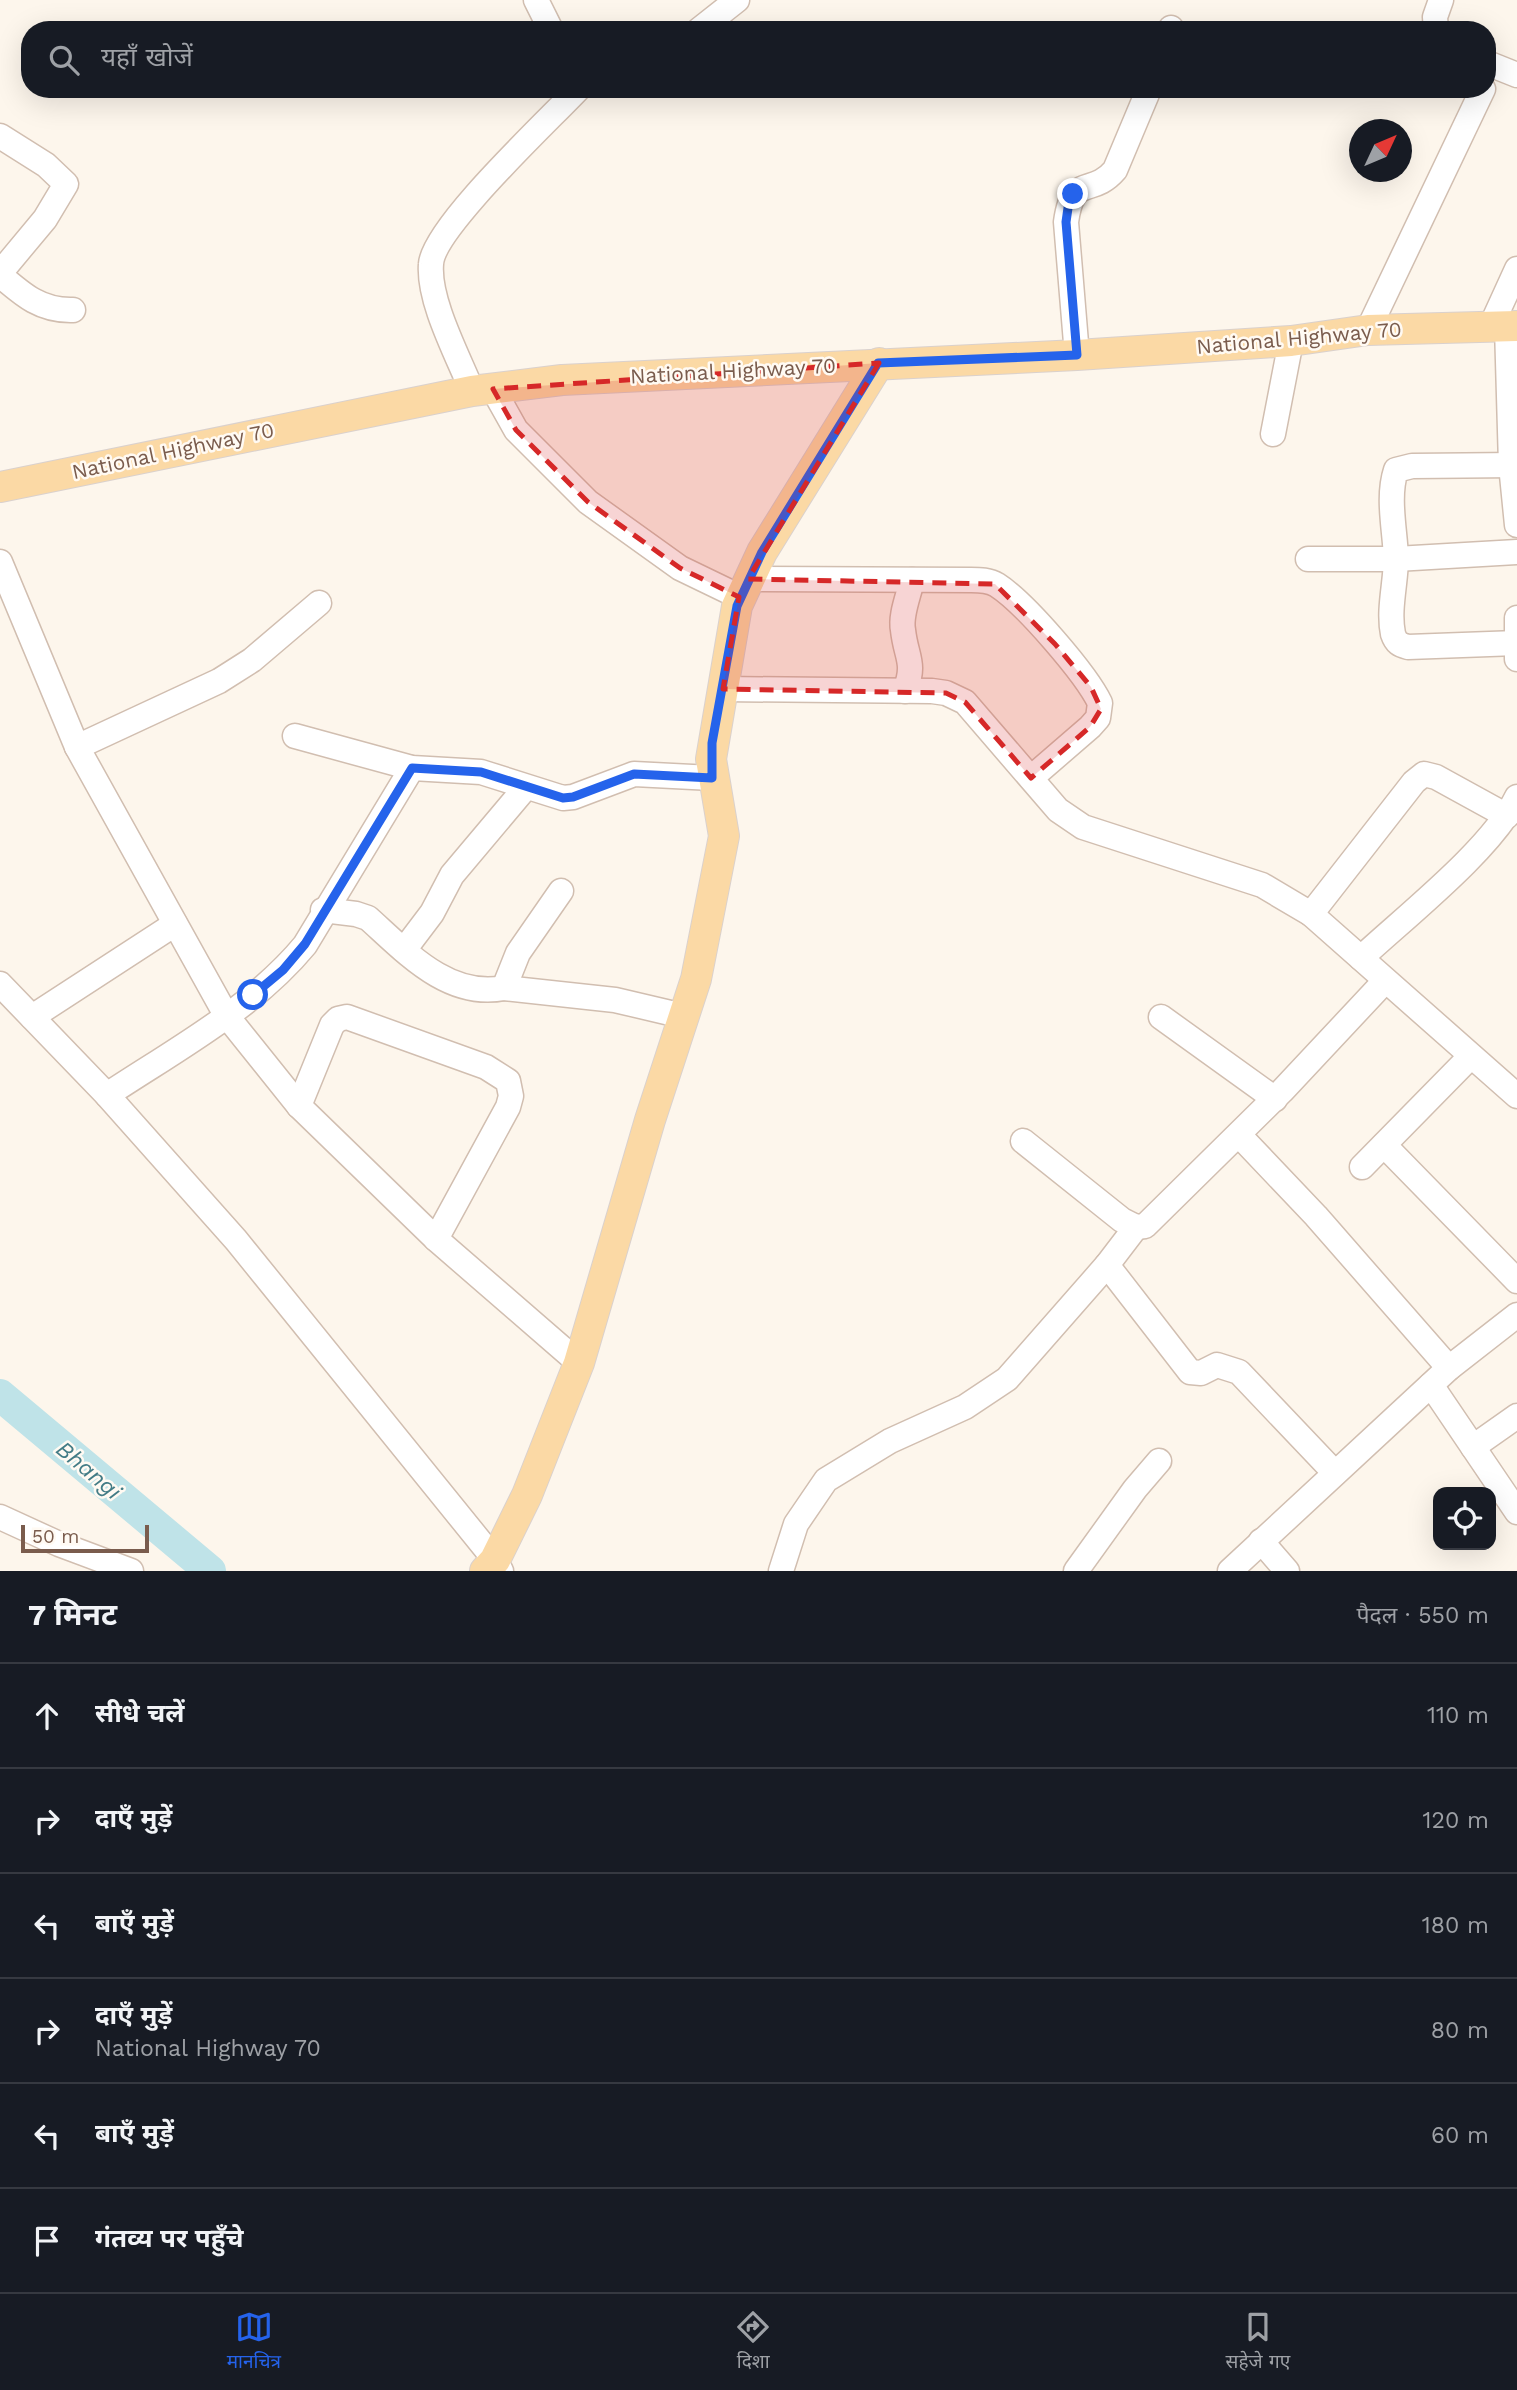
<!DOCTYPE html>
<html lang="hi">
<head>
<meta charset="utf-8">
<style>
  body { margin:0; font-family:"Work Sans","Noto Sans Devanagari",sans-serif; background:#20242c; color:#f1f3f6 }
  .controls { position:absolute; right:21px; bottom:21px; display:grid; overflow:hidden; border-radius:14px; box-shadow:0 7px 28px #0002 }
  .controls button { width:63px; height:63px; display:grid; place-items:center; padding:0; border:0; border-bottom:2px solid #363941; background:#171b24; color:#f1f3f6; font:35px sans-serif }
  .compass { position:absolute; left:1349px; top:119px; width:63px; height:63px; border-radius:50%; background:#171b24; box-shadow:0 7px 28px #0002; rotate:46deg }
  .scale { position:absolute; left:21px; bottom:18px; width:128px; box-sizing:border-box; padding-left:7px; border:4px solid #7a5c4d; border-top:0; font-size:19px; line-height:24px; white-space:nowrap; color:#7a5c4d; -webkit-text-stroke:5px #fffaf3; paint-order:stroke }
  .stop { position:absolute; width:21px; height:21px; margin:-16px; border:5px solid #2563eb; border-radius:50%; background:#fff }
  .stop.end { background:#2563eb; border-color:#fff; box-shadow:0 2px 7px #0008 }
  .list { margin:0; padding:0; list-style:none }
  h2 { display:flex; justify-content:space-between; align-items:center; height:91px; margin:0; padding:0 28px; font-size:30px }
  h2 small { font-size:23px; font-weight:400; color:#9ea1a6 }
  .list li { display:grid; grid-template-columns:46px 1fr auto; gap:21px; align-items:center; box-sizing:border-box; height:105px; padding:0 28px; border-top:2px solid #363941 }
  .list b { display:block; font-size:26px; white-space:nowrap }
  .list p { margin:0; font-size:23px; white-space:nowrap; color:#9ea1a6 }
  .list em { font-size:23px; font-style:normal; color:#9ea1a6 }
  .icon { flex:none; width:38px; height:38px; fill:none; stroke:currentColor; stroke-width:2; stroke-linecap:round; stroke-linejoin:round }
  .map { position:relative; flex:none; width:1517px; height:1571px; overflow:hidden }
  .search { position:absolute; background:#171b24; box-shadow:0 7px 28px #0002; left:21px; right:21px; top:21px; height:77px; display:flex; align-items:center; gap:18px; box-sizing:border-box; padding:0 24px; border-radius:28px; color:#9ea1a6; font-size:26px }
  .sheet { height:721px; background:#171b24 }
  nav { display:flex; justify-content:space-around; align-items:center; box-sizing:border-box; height:98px; border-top:2px solid #363941; background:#171b24; font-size:19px; color:#9ea1a6 }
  nav a { display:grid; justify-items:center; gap:4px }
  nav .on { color:#2563eb }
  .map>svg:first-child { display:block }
</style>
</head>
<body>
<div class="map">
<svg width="1517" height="1571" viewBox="0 0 1517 1571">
  <rect width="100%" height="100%" fill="#fdf6ec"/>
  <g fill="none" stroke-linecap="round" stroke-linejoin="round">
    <polyline stroke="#bfe3e8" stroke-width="32" points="0,1395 210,1571"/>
    <g stroke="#d1beb0" stroke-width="27">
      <g id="minor">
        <polyline points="536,0 551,30"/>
        <polyline points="699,30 737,0"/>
        <polyline points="1171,30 1171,28"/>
        <polyline points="1436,30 1435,17 1441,0"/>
        <polyline points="1487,63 1517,75"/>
        <polyline points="0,136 46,165 66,184 45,219 0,273"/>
        <path d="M0,275c23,20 41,36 73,35"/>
        <polyline points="1491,326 1517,269"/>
        <polyline points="1507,327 1511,465 1517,525"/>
        <polyline points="1368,330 1483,89"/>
        <path d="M1077,355l-11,-133c7,-50 25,-24 49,-52l34,-81"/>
        <polyline points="493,389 516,430 588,502 680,568 740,597"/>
        <path d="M472,391c-14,-35 -44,-90 -41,-127 2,-36 118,-144 147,-175"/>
        <polyline points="1273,434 1291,341"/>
        <path d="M1517,465l-105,1 -16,4c-9,27 -1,60 0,88 0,24 -8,52 -3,76 3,9 7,11 15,13l109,-4"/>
        <polyline points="1308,559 1396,559 1517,552"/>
        <polyline points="0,562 77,747 226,1015 299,1106 436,1239 579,1363"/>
        <path d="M748,579l223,1c9,0 18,0 26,5 28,18 89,89 103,118l-2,15 -8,9 -59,51"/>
        <polyline points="1517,659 1517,618"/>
        <polyline points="723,689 932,691 946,693 965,702 1058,810 1083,827 1262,885 1311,914 1517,1096"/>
        <path d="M905,691c11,-29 1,-33 -2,-61 -3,-15 6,-35 9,-50"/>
        <polyline points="295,736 412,768 481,772 563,798 573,797 634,774 712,778"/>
        <polyline points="77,747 219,681 252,660 319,603"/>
        <polyline points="561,891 518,953 504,988 615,1000 683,1016"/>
        <path d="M323,910l33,4 12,4c38,34 80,81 136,70"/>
        <polyline points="1311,914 1414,782 1424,774 1436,777 1507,816"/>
        <polyline points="404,950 432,913 452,875 526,787"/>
        <path d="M1361,958c44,-41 131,-109 156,-161"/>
        <polyline points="0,984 107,1095 236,1240 495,1560 501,1571"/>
        <polyline points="32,1017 175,924"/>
        <polyline points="1161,1017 1275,1099"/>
        <path d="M107,1095c68,-45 146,-87 198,-150l107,-177"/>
        <polyline points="299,1106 332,1025 338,1019 347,1017 486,1067 508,1081 511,1096 508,1107 436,1239"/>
        <polyline points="1239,1135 1316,1216 1449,1368"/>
        <polyline points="1023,1141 1122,1220 1136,1227 1145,1226 1282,1091 1385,981"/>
        <polyline points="1384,1145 1517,1281"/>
        <polyline points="1362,1167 1470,1057"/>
        <polyline points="1107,1265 1190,1372 1201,1373 1217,1365 1239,1372 1335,1473"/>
        <polyline points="1431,1385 1517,1512"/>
        <polyline points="1473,1447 1517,1416"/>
        <polyline points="0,1517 59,1544 131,1571"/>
        <polyline points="1261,1541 1287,1571"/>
        <polyline points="781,1571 796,1524 826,1480 890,1441 965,1407 1007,1379 1107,1265 1136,1227"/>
        <polyline points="1076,1571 1135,1489 1159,1461"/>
        <polyline points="1230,1571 1449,1368 1517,1315"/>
      </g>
    </g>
    <g stroke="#dad1cd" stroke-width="32">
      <g id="major">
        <polyline points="0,487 472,391 562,380 1077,355 1291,341 1368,330 1517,326"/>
        <polyline points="485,1571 495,1560 527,1495 579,1363 650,1120 696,979 724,836 711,759 737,606 762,552 879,363"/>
      </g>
    </g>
    <use href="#minor" stroke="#fff" stroke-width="24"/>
    <use href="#major" stroke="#fbd9a5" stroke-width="30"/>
  </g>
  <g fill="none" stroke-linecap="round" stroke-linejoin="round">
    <polyline stroke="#2563eb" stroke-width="9" points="253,995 283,970 305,944 412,768 481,772 563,798 573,797 634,774 712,778 712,743 737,606 762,552 878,363 1077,355 1066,222 1069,201 1073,194"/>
  </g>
  <path fill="#d62828" fill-opacity="0.2" stroke="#d62828" stroke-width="5" stroke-dasharray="14 9" stroke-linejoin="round" d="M879,363l-131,216 247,5 60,60 36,43 10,22 -11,18 -59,51 -66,-76 -19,-9 -223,-4 16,-92 -59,-29 -92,-66 -72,-72 -23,-41z"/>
  <g text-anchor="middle" stroke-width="5" stroke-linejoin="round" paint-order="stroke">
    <g font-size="21" fill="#7a5c4d" stroke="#fffaf3">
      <text transform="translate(1299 338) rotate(-5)" y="7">National Highway 70</text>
      <text transform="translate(733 371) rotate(-3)" y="7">National Highway 70</text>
      <text transform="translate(173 451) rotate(-12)" y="7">National Highway 70</text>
    </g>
    <g font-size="23" font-style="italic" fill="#437c86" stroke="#fffaf3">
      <text transform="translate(89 1470) rotate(40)" y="8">Bhangi</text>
    </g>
  </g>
</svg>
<div class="controls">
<button><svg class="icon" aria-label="locate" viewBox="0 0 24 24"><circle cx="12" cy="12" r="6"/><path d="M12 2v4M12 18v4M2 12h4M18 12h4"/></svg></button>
</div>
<svg class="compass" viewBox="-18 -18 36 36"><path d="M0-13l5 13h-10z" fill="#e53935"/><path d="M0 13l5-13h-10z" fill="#9ea1a6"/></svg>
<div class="scale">50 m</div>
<div class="stop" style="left:253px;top:995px"></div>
<div class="stop end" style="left:1073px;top:194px"></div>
<div class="search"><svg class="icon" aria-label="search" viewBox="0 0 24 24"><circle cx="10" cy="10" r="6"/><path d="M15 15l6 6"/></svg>यहाँ खोजें</div>
</div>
<section class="sheet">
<h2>7 मिनट<small>पैदल · 550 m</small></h2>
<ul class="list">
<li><svg class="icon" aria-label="ahead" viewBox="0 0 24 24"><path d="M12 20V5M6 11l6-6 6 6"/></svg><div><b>सीधे चलें</b></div><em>110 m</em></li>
<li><svg class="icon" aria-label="right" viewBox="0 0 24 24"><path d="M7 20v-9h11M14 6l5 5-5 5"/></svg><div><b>दाएँ मुड़ें</b></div><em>120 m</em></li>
<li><svg class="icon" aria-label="left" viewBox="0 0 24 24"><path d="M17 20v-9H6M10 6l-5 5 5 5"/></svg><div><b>बाएँ मुड़ें</b></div><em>180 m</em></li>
<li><svg class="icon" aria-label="right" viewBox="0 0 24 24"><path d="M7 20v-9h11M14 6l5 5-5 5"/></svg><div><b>दाएँ मुड़ें</b><p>National Highway 70</p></div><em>80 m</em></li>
<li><svg class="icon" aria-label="left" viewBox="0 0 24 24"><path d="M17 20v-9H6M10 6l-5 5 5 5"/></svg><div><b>बाएँ मुड़ें</b></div><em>60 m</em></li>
<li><svg class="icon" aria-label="arrive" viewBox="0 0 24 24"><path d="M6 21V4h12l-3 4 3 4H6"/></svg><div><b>गंतव्य पर पहुँचे</b></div></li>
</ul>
</section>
<nav>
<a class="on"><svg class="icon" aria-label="map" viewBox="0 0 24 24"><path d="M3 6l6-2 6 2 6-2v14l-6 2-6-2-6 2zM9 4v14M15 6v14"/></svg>मानचित्र</a>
<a><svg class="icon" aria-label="directions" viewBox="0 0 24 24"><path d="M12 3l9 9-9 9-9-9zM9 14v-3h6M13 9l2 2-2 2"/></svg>दिशा</a>
<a><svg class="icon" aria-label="saved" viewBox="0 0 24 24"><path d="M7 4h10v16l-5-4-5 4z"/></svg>सहेजे गए</a>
</nav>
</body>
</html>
